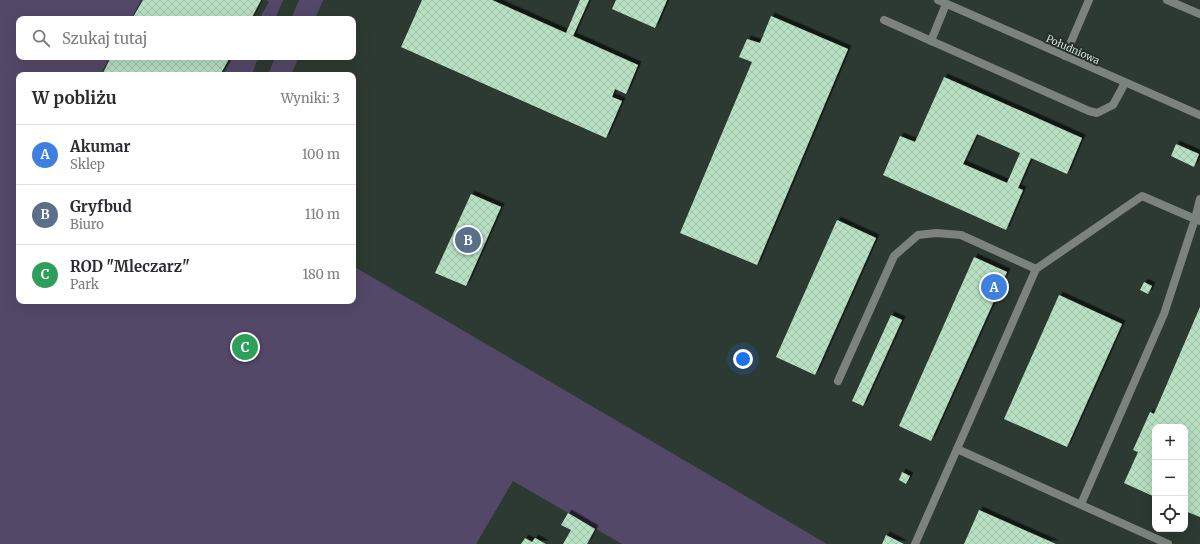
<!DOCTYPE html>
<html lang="pl">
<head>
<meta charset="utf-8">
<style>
  body { margin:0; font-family:Merriweather,serif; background:#f7f7f7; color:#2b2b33 }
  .controls { position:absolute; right:12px; bottom:12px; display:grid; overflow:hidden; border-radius:8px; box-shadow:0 4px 16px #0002 }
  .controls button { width:36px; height:36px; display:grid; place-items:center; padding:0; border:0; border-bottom:1px solid #e1e1e2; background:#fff; color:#2b2b33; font:20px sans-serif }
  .you { position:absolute; left:743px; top:359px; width:14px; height:14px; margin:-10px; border:3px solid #fff; border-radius:50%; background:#1a73e8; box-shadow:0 0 0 6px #1a73e833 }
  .badge { display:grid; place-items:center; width:26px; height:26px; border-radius:50%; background:#db2777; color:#fff; font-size:13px; font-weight:700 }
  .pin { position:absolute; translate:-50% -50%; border:2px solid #fff; box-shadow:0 1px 4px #0006 }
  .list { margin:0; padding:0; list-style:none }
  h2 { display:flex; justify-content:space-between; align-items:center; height:52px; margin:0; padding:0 16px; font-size:17px }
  h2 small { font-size:13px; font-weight:400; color:#7c7c81 }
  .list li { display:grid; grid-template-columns:26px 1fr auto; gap:12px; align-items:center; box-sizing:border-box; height:60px; padding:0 16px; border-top:1px solid #e1e1e2 }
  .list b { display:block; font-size:15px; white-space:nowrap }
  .list p { margin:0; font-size:13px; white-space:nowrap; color:#7c7c81 }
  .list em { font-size:13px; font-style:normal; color:#7c7c81 }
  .icon { flex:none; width:22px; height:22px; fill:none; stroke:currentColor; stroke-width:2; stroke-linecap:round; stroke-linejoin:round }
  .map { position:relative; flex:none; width:1200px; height:544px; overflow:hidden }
  .search { position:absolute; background:#fff; box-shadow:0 4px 16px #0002; left:16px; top:16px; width:340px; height:44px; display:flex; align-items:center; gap:10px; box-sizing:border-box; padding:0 14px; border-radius:8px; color:#7c7c81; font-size:15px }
  .panel { position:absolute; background:#fff; box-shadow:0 4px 16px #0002; left:16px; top:72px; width:340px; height:232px; border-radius:8px }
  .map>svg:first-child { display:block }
</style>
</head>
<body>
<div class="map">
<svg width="1200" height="544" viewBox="0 0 1200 544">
  <defs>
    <pattern id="building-cross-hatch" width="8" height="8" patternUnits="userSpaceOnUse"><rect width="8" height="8" fill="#b8e0c3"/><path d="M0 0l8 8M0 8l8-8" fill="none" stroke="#a0c0a9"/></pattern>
    <filter id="shadow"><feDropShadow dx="3.5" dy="-3.5" stdDeviation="0" flood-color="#0009"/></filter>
  </defs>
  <rect width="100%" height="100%" fill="#2d3a31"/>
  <g fill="#544869">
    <polygon points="0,0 141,0 131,19 19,19 19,57 110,57 100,75 19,75 19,301 353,301 353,266 827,544 622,544 513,481 476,544 0,544"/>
    <polygon points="266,0 283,0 275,19 259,19 269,2"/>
    <polygon points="299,0 323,0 315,19 291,19"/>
    <polygon points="233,57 258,57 252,75 223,75"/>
    <polygon points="275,57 299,57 291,75 268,75"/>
  </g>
  <g fill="url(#building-cross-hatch)" fill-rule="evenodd" filter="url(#shadow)">
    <polygon points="143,0 261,0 251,19 132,19"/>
    <polygon points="422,0 492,0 566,33 580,0 589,0 573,36 638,65 626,94 615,89 612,97 622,101 606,138 401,47"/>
    <polygon points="616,0 667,0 655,28 612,9"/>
    <polygon points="771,16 848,49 757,265 680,233 752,62 739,57 747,39 760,43"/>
    <polygon points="111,57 230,57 220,75 102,75"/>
    <path d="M944,77l138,61 -15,36 -36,-16 -13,30 5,2 -17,40 -123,-55 17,-39 15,6zM977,134l43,19 -13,30 -44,-19z"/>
    <polygon points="1176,144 1199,154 1194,167 1171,156"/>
    <polygon points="471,194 501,207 466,286 435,273"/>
    <polygon points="837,220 876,238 815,375 776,357"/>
    <polygon points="974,257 1007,272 931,441 899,426"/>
    <polygon points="1144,282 1152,286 1148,294 1140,290"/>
    <polygon points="1059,295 1122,324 1067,447 1004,419"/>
    <polygon points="1200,307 1200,517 1185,511 1185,427 1155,427 1155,497 1124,483 1138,452 1133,450 1150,412 1154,414"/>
    <polygon points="891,315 902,320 863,406 852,401"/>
    <polygon points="902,472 910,476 906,484 899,480"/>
    <polygon points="979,510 1056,544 964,544"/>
    <polygon points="568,513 595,529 587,544 563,544 571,530 561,525"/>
    <polygon points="886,535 904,544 882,544"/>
    <polygon points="525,538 532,542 535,538 546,544 521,544"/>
  </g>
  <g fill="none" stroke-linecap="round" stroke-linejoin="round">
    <g stroke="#7c837e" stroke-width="8">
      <polyline points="1167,0 1200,14"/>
      <polyline points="884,20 1089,111 1097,113 1113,105 1125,83"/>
      <polyline points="931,41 946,4"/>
      <polyline points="1065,56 1089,0"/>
      <polyline points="1200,199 1195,219 1200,221"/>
      <polyline points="838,381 894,256 918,235 936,233 961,235 1036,269"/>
      <polyline points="1081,504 1164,314 1195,219 1142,196 1036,269 957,449 1168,544"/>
      <polyline points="915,544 957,449"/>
    </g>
    <polyline stroke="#7c837e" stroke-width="8" points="938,0 1200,115"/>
  </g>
  <g text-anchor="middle" stroke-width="4" stroke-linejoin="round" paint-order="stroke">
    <g font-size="10" fill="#d3dbd5" stroke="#233027">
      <text transform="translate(1073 49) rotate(24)" y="4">Południowa</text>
    </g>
  </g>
</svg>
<div class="controls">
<button>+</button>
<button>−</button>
<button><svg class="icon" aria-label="locate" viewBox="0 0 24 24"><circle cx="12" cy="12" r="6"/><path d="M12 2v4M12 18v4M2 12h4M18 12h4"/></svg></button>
</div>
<div class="you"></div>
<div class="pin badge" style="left:994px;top:287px;background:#3f7fe0">A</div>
<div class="pin badge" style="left:468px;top:240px;background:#5c6f8a">B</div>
<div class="pin badge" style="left:245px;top:347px;background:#2e9e5b">C</div>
<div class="search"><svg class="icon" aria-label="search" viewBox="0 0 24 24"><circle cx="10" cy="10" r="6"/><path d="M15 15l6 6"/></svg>Szukaj tutaj</div>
<section class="panel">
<h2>W pobliżu<small>Wyniki: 3</small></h2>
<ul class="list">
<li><span class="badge" style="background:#3f7fe0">A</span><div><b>Akumar</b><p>Sklep</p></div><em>100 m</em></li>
<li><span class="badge" style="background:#5c6f8a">B</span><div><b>Gryfbud</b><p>Biuro</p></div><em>110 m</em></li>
<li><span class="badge" style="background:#2e9e5b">C</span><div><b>ROD &quot;Mleczarz&quot;</b><p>Park</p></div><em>180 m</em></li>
</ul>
</section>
</div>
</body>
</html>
